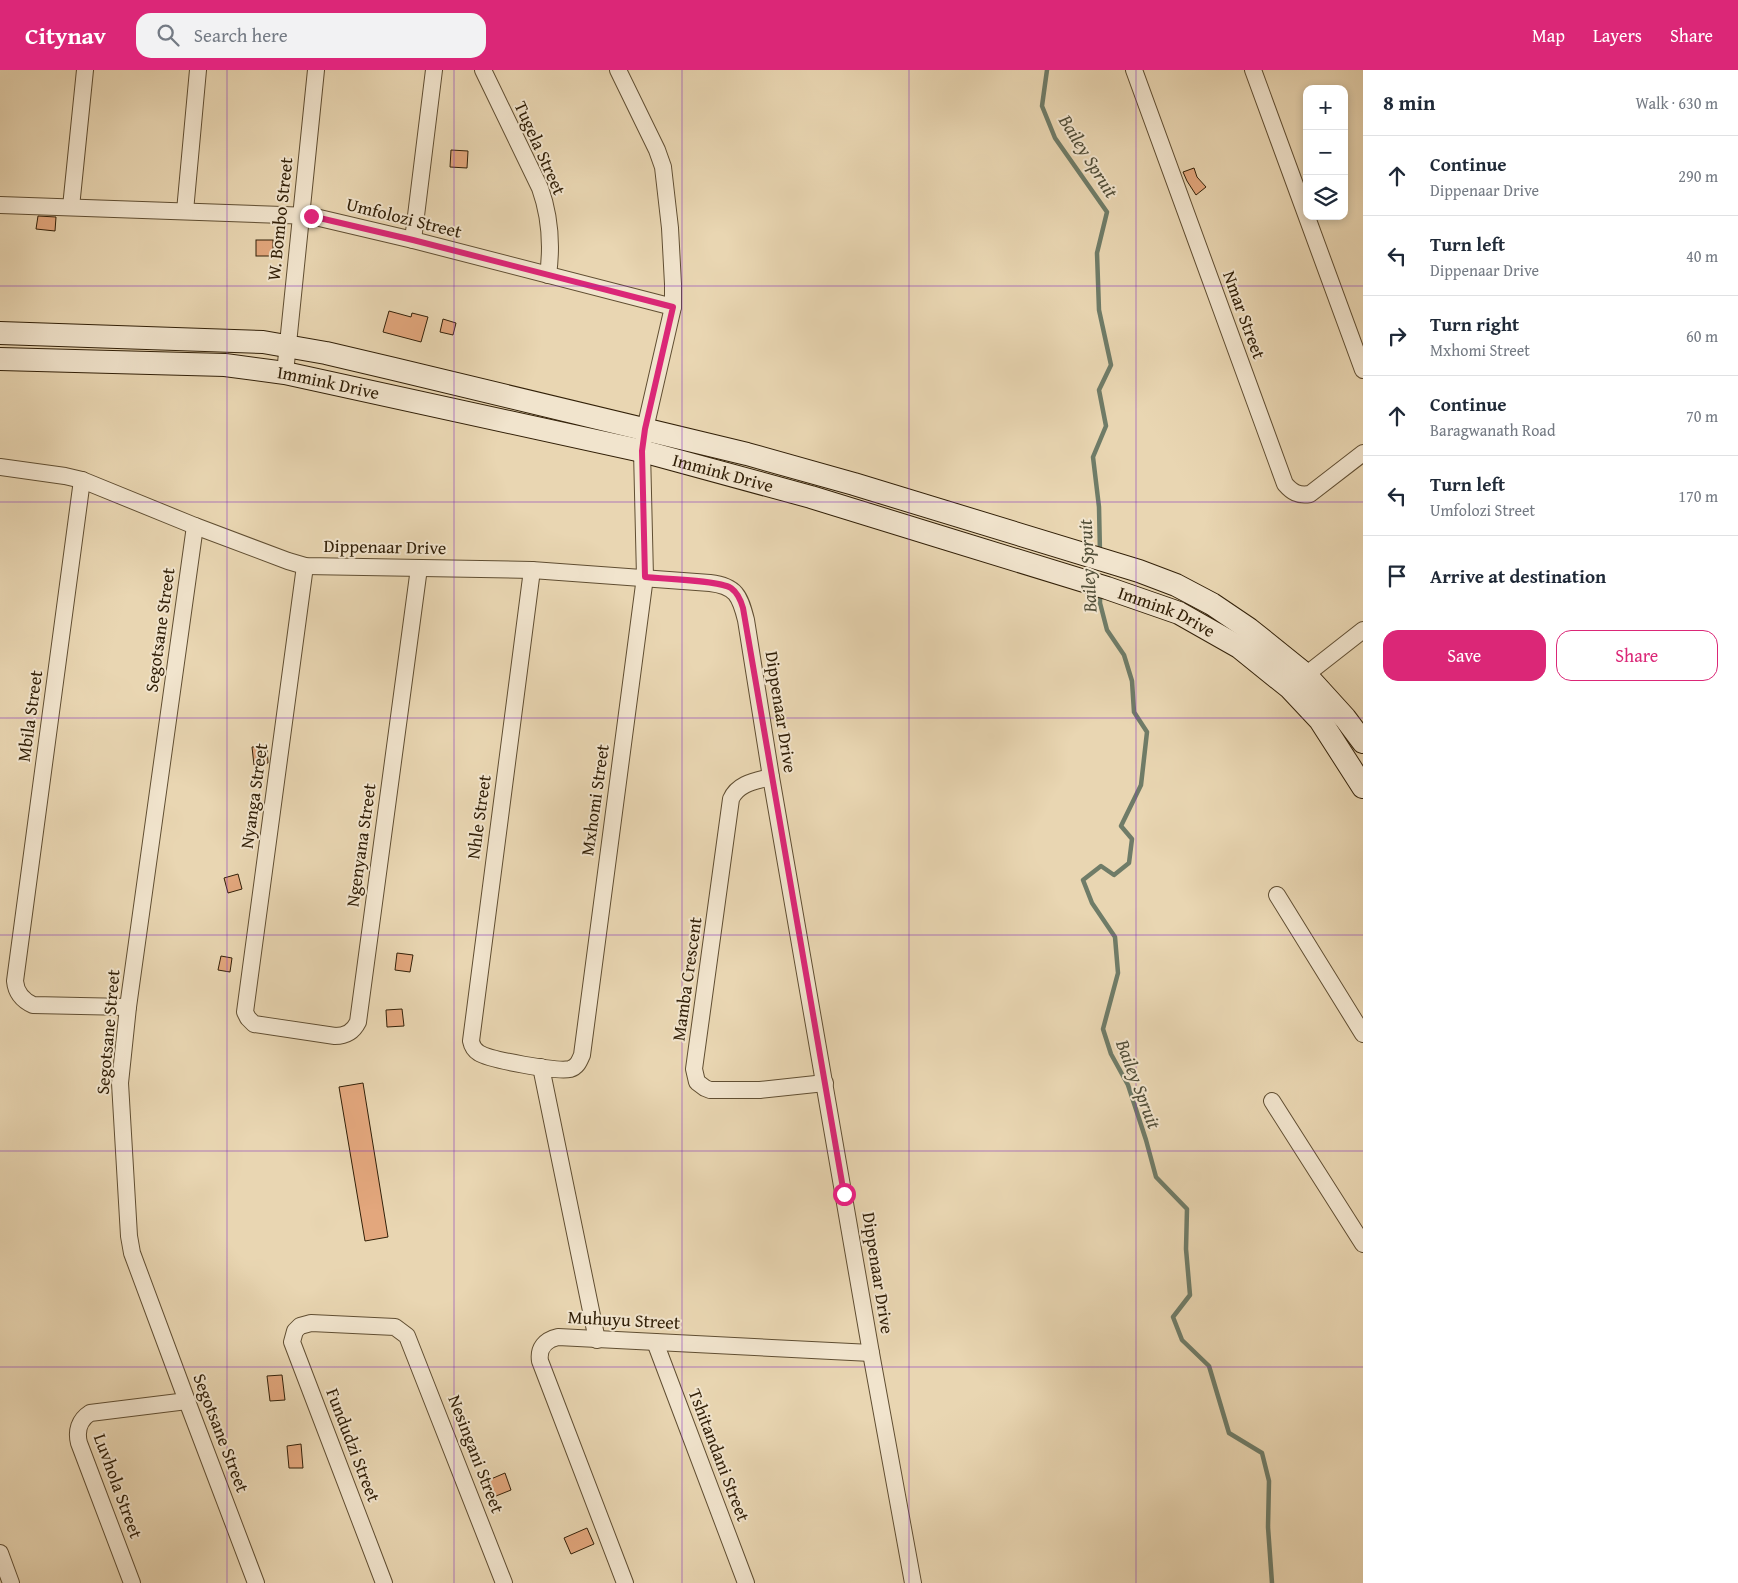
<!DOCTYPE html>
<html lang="en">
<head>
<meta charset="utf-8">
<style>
  body { margin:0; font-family:"Gentium Book Plus",serif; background:#f2f2f3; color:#1f2937 }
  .controls { position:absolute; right:15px; top:15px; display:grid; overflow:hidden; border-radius:10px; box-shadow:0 2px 8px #0003 }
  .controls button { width:45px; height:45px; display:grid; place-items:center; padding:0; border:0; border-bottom:1px solid #e0e1e3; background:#fff; color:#1f2937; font:25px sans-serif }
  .stop { position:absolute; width:15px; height:15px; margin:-11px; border:4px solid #db2777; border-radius:50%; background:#fff }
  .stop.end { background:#db2777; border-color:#fff; box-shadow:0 1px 5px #0008 }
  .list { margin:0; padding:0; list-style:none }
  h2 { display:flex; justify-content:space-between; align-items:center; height:65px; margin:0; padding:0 20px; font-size:21px }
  h2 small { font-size:16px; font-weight:400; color:#747a83 }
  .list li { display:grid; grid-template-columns:32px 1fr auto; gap:15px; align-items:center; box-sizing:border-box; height:80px; padding:0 20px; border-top:1px solid #e0e1e3 }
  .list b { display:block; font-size:19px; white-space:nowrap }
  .list p { margin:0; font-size:16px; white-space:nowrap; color:#747a83 }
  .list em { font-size:16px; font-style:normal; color:#747a83 }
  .actions { display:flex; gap:10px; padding:15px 20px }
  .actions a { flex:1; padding:11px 0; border:1px solid #db2777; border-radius:15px; text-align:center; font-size:18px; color:#db2777 }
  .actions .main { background:#db2777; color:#fff }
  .icon { flex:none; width:28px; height:28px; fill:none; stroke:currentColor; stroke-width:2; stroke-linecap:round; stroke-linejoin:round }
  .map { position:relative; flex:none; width:1363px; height:1513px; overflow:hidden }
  header { display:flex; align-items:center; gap:30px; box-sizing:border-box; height:70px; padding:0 25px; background:#db2777; color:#fff }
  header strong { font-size:24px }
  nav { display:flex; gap:28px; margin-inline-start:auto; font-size:18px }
  .search { width:350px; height:45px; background:#f2f2f3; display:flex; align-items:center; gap:12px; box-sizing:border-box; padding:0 18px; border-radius:15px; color:#747a83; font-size:19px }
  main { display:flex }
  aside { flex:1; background:#fff }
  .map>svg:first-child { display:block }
</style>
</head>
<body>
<header>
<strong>Citynav</strong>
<div class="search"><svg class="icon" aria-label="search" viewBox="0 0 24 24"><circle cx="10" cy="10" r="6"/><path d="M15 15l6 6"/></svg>Search here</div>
<nav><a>Map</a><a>Layers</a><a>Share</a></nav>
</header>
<main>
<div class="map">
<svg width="1363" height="1513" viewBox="0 0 1363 1513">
  <rect width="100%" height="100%" fill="#e9d6b2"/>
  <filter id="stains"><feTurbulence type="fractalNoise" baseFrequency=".004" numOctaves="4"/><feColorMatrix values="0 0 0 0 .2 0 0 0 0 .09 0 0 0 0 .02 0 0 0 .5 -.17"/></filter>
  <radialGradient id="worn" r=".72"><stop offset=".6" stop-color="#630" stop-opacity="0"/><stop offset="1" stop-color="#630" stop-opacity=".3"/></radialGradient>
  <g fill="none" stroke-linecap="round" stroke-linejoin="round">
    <g stroke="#6f7c68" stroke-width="4.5">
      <polyline points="1047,0 1042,36 1055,68 1107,142 1097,183 1099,240 1111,295 1099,320 1106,356 1093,387 1099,437 1100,483"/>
      <polyline points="1100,523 1100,533 1107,560 1124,585 1132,611 1134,642 1147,662 1141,715 1121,756 1132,769 1129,793 1114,805 1101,796 1083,810 1092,833 1115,867 1118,903 1103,959 1111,984 1128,1015 1146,1070 1156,1107 1187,1139 1186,1179 1190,1225 1173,1247 1182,1270 1209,1296 1229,1363 1262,1383 1269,1411 1268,1457 1272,1513"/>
    </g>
  </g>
  <g fill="#e3a77d" stroke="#322008">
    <polygon points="451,80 468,81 467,98 450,97"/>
    <polygon points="1194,98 1197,107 1206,117 1196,125 1187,111 1183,102"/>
    <polygon points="38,146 56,147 55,161 36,159"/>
    <rect x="256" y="170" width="17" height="16"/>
    <polygon points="389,241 411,247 412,243 428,247 421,272 383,262"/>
    <polygon points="443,249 456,253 453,265 440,262"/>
    <polygon points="267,676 268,693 254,695 252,677"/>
    <polygon points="238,804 242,819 228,823 224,808"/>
    <polygon points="397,883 413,885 410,902 395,900"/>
    <polygon points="221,886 232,888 230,902 218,900"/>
    <polygon points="402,939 404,956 387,957 386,940"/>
    <polygon points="363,1013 388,1167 365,1171 339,1017"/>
    <polygon points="282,1305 285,1330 270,1331 267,1306"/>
    <polygon points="301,1374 303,1398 289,1398 287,1376"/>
    <polygon points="505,1403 511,1420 491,1428 484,1412"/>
    <polygon points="587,1458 594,1474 571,1484 564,1468"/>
  </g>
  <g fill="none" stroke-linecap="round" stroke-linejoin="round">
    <g stroke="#604e32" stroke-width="18">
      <g id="minor">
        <path d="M483,0l57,118c10,28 12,58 8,87"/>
        <path d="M1134,0l151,414c7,8 13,12 25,10l53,-41"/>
        <polyline points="1253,0 1363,300"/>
        <polyline points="0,135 311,146 413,170 673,237"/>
        <polyline points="71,137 85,0"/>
        <polyline points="185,141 198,0"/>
        <polyline points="413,170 434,0"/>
        <polyline points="285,303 316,0"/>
        <path d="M0,397l65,9 17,4 113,46 93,35 17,5 227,4 178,13c26,3 30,13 36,37l25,157 100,576 42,230"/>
        <path d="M82,410l-67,501c1,11 7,19 18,24l95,2"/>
        <polyline points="195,456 128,937 120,1013 129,1166 132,1183 187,1331 256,1513"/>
        <path d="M305,496l-60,446 3,6 6,6 81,12c11,0 18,-4 23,-14l61,-454"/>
        <path d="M532,500l-61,471c1,5 3,9 8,12 11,7 78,19 91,16 7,-2 9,-7 12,-14l63,-478 -3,-126 3,-22 28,-122v-23l-3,-56 -7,-61 -6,-17 -39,-80"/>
        <polyline points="1298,611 1363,560"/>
        <path d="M771,707c-15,4 -33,6 -40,22l-37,270 3,13 8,6 5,2h50l65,-7"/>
        <polyline points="1277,825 1363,964"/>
        <polyline points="541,997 597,1270"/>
        <polyline points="1272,1031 1363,1174"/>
        <polyline points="655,1272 746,1513"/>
        <polyline points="0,1483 11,1513"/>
        <path d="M132,1513l-53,-140c-3,-12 0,-23 11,-30l97,-12"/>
        <polyline points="384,1513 292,1272 295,1261 300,1256 311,1253 395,1257 407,1266 504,1513"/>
        <path d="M625,1513l-85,-222c-2,-13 5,-21 18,-24l313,16"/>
      </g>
    </g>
    <g stroke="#322008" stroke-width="24">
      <g id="secondary">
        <polyline points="0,263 263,272 326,283 394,299 747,384 854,414 1139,501 1176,515 1212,534 1249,559 1305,604 1345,648 1363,672"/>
        <path id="s1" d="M0,289l225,6 60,8 357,78 169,46 133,41 163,50 72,25 60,34 51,41 30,32 43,67"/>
      </g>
    </g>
    <use href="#minor" stroke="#f1e4cd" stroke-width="16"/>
    <use href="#secondary" stroke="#f1e4cd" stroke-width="22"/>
  </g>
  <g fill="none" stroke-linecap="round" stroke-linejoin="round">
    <path stroke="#db2777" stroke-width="6" d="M311,146l102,24 260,67 -28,122 -3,22 3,126c18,2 73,3 86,11 7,5 10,13 12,20l101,586"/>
  </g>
  <path fill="none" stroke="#7b2cbf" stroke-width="1" stroke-opacity="0.55" d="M227,0v1513M454,0v1513M682,0v1513M909,0v1513M1136,0v1513M0,216h1363M0,432h1363M0,648h1363M0,865h1363M0,1081h1363M0,1297h1363"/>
  <g text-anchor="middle" stroke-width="4" stroke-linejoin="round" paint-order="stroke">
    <g font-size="18" fill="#322008" stroke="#f1e4cd">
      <text transform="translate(540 78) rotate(66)" y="6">Tugela Street</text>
      <text transform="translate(404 148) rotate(14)" y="6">Umfolozi Street</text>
      <text transform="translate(280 149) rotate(-84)" y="6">W. Bombo Street</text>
      <text transform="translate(1244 245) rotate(70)" y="6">Nmar Street</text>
      <text dy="6" stroke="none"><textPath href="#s1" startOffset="330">Immink Drive</textPath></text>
      <text dy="6" stroke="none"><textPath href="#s1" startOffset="735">Immink Drive</textPath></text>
      <text transform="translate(385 477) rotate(1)" y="6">Dippenaar Drive</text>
      <text dy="6" stroke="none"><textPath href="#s1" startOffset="1200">Immink Drive</textPath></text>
      <text transform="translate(160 560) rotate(-82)" y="6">Segotsane Street</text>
      <text transform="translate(781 642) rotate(81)" y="6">Dippenaar Drive</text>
      <text transform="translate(30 646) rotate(-82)" y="6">Mbila Street</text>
      <text transform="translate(254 726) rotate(-82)" y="6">Nyanga Street</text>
      <text transform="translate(595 730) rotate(-82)" y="6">Mxhomi Street</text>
      <text transform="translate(479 747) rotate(-82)" y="6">Nhle Street</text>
      <text transform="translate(361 775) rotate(-82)" y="6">Ngenyana Street</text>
      <text transform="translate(687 909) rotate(-82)" y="6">Mamba Crescent</text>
      <text transform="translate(108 962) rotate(-85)" y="6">Segotsane Street</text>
      <text transform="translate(878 1203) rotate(81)" y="6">Dippenaar Drive</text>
      <text transform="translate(624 1250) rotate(3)" y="6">Muhuyu Street</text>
      <text transform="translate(221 1363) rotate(69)" y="6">Segotsane Street</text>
      <text transform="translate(353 1375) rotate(69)" y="6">Fundudzi Street</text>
      <text transform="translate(476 1384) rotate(69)" y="6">Nesingani Street</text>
      <text transform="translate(719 1385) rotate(69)" y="6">Tshitandani Street</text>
      <text transform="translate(118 1416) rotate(70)" y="6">Luvhola Street</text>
    </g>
    <g font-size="19" font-style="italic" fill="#514e38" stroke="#f1e4cd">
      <text transform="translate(1089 86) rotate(58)" y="7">Bailey Spruit</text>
      <text transform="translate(1087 496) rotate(-93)" y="7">Bailey Spruit</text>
      <text transform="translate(1139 1014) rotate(69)" y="7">Bailey Spruit</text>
    </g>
  </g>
  <rect width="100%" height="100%" filter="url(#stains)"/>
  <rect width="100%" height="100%" fill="url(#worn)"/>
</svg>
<div class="controls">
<button>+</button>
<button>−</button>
<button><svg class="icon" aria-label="layers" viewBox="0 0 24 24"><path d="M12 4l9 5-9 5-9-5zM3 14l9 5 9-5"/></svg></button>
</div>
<div class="stop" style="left:844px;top:1124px"></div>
<div class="stop end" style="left:311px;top:146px"></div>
</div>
<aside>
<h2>8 min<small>Walk · 630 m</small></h2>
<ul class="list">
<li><svg class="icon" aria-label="ahead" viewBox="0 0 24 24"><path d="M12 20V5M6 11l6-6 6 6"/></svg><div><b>Continue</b><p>Dippenaar Drive</p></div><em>290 m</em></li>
<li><svg class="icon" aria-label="left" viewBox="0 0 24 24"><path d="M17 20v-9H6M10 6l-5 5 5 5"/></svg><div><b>Turn left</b><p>Dippenaar Drive</p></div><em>40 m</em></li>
<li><svg class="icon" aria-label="right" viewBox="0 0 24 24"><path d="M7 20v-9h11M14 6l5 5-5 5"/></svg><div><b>Turn right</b><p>Mxhomi Street</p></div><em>60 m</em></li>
<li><svg class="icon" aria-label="ahead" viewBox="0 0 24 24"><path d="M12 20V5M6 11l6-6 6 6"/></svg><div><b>Continue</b><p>Baragwanath Road</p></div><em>70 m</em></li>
<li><svg class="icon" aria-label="left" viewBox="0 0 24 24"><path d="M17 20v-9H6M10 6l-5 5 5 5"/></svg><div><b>Turn left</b><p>Umfolozi Street</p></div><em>170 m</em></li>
<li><svg class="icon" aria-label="arrive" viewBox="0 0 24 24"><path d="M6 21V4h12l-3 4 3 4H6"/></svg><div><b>Arrive at destination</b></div></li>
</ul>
<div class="actions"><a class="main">Save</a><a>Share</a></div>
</aside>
</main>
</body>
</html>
